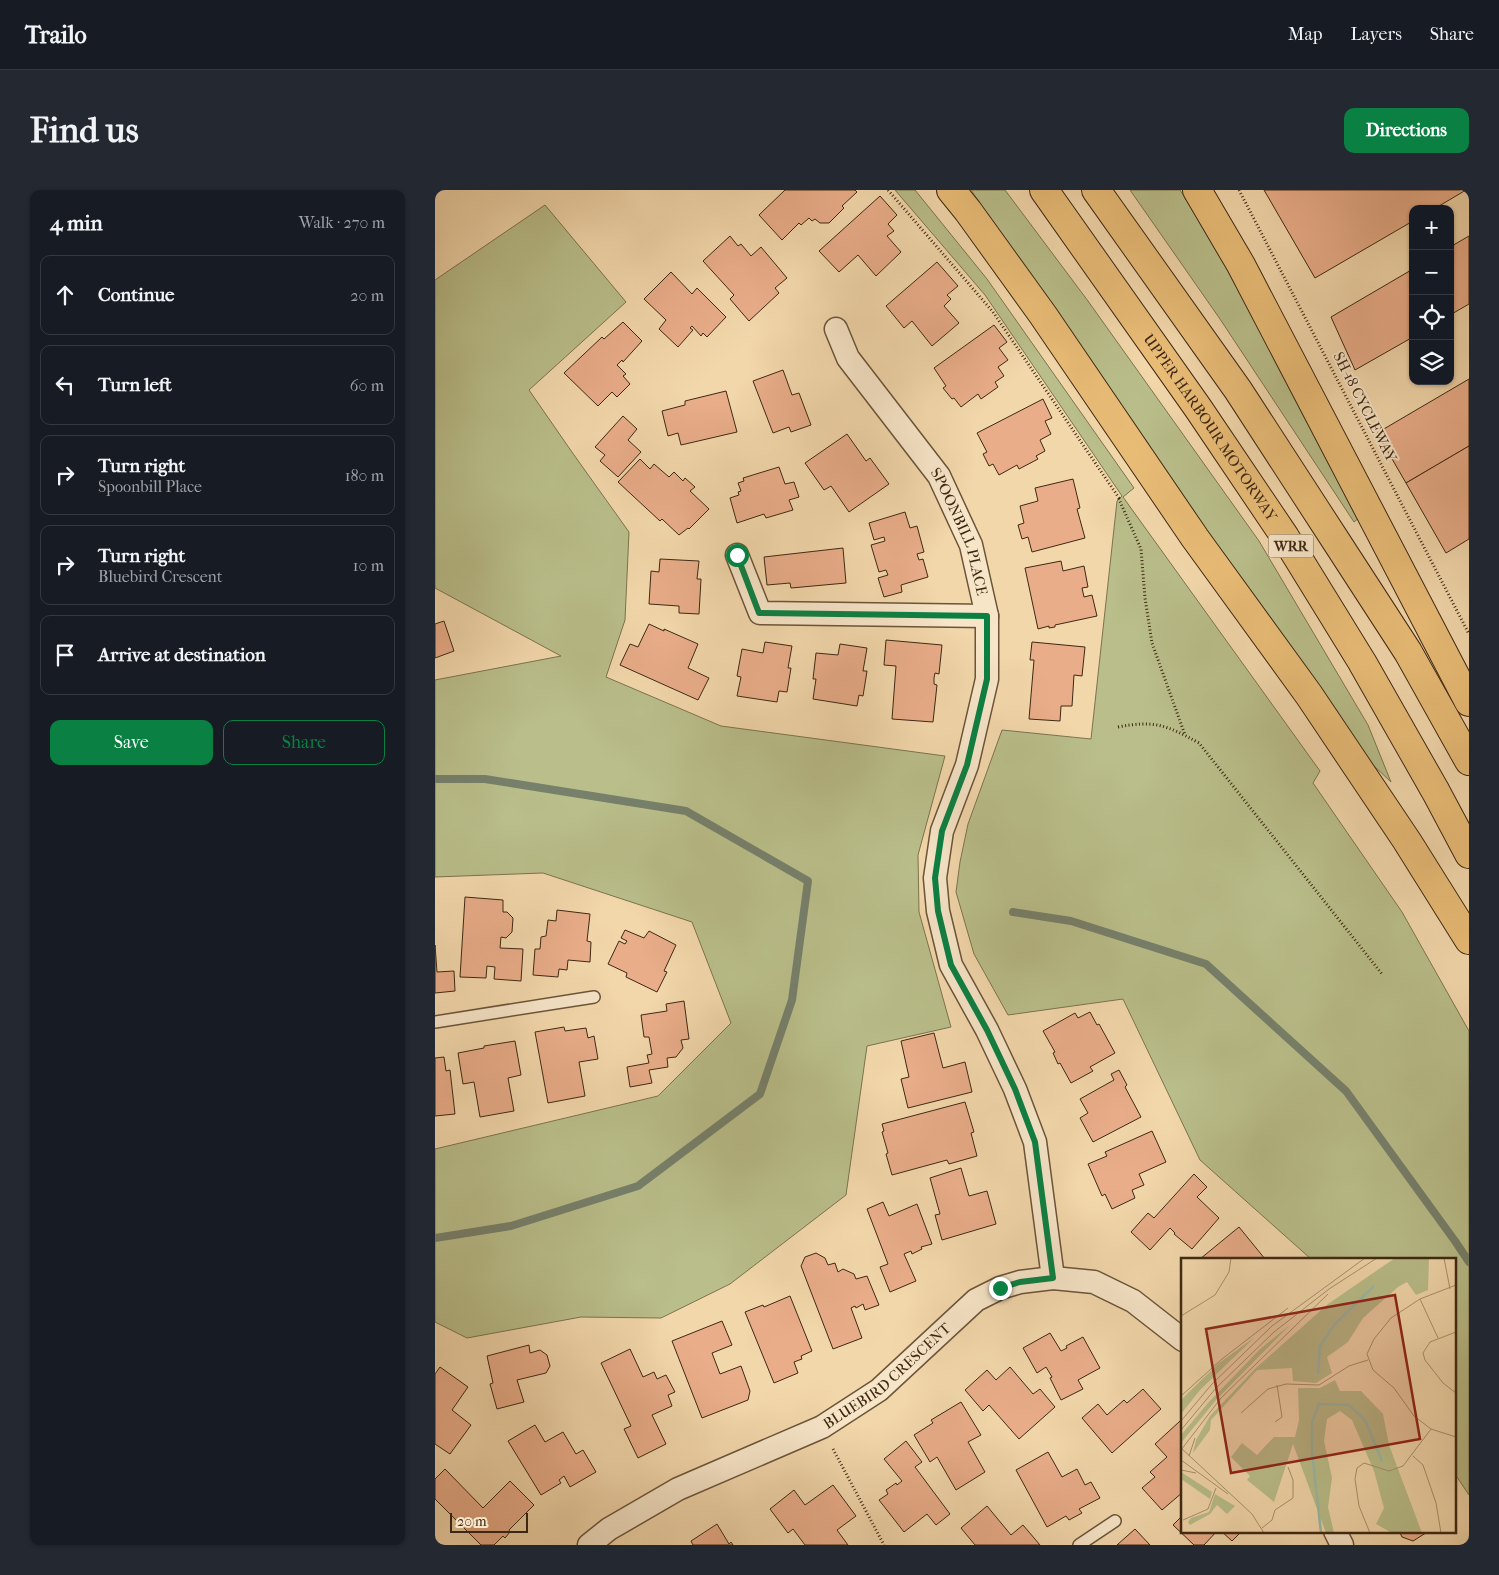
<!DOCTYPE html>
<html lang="en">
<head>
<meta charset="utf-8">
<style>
  body { margin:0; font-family:"IM FELL French Canon",serif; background:#242831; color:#f1f3f6 }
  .controls { position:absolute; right:15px; top:15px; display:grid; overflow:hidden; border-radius:10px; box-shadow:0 1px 4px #0004 }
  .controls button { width:45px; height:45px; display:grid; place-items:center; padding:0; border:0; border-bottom:1px solid #363941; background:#171b24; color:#f1f3f6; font:25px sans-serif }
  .scale { position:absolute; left:15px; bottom:12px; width:78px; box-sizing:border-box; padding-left:5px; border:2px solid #3e2813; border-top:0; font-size:14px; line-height:18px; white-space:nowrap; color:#3e2813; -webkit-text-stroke:4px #f7e5c8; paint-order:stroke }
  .stop { position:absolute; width:15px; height:15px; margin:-11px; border:4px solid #0b8043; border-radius:50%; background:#fff }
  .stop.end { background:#0b8043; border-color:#fff; box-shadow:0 1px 5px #0008 }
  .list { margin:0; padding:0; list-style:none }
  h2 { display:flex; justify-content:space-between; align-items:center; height:65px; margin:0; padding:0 20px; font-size:21px }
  h2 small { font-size:16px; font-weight:400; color:#9ea1a6 }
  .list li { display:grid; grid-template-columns:32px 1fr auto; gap:15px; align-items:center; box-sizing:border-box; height:80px; margin:0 10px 10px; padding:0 10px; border:1px solid #363941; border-radius:10px }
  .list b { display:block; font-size:19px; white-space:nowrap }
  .list p { margin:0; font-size:16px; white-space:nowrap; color:#9ea1a6 }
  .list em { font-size:16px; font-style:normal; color:#9ea1a6 }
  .actions { display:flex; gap:10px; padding:15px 20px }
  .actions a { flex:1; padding:11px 0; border:1px solid #0b8043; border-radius:10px; text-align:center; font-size:18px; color:#0b8043 }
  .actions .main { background:#0b8043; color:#fff }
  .icon { flex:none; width:28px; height:28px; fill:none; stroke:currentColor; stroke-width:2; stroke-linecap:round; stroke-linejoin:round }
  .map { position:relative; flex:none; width:1034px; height:1355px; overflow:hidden; border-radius:10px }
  header { display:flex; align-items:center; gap:30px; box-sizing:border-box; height:70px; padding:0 25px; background:#171b24; border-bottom:1px solid #363941 }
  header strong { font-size:24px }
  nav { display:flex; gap:28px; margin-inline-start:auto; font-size:18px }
  .intro { display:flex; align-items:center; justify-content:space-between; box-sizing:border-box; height:120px; padding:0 30px }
  h1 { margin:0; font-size:35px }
  .button { padding:12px 22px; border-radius:10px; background:#0b8043; color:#fff; font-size:18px; font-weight:700 }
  main { display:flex; gap:30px; padding:0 30px }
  aside { flex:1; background:#171b24; border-radius:10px; box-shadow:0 1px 4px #0004 }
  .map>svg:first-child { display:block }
</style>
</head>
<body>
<header>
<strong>Trailo</strong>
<nav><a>Map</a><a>Layers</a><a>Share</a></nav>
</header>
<div class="intro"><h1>Find us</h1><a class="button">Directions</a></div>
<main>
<aside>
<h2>4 min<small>Walk · 270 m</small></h2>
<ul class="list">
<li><svg class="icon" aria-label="ahead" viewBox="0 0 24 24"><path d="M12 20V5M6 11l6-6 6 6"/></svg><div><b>Continue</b></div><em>20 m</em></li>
<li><svg class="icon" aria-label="left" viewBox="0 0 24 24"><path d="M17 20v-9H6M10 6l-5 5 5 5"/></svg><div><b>Turn left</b></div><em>60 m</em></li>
<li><svg class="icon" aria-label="right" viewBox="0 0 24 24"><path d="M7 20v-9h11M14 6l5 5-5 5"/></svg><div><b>Turn right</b><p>Spoonbill Place</p></div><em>180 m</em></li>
<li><svg class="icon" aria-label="right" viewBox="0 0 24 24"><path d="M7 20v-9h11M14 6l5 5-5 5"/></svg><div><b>Turn right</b><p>Bluebird Crescent</p></div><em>10 m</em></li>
<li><svg class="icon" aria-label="arrive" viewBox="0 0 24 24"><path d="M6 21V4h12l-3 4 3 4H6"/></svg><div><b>Arrive at destination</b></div></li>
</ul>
<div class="actions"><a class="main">Save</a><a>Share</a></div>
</aside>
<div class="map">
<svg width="1034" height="1355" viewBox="0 0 1034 1355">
  <rect width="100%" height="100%" fill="#f2d7ab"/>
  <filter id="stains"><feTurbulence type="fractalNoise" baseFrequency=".004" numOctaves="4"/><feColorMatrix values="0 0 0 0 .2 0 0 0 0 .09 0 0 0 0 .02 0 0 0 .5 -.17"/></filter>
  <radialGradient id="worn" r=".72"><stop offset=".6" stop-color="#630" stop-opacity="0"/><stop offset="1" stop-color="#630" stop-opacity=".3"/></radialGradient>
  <g fill="#b9be8a" stroke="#7c734e">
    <polygon points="460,0 480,0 552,89 699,298 688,307 885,581 878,593 967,722 1034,841 1034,1305 1020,1284 1020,1069 876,1069 765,970 688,809 573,825 539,764 521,702 525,672 533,634 567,540 656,549 682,311 687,306 550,105"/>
    <polygon points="536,0 570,0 653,111 824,351 933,535 956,592 919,557 583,70"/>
    <polygon points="695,0 745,0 778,52 925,327 919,332 785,129"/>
    <polygon points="110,15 191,112 94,200 139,265 194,342 190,430 171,487 286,536 510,566 483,665 484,722 516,837 432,856 411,1005 295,1094 226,1128 146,1127 32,1148 0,1132 0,959 223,906 296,833 257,732 108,683 0,687 0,490 126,466 0,398 0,90"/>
  </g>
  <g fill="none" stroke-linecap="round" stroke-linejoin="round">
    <g stroke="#76806b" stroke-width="8">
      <polyline points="0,589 50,589 251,621 373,691 357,810 325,904 203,996 76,1036 0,1048"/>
      <polyline points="578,722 636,731 771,774 911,901 1020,1051 1034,1072"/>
    </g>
  </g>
  <g fill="#e9ad89" stroke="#3e2813">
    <polygon points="350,0 420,0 422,2 407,16 409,18 394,33 385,33 380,29 377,31 374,28 366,35 364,33 347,50 324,25"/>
    <polygon points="829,0 1031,0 999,19 978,19 978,31 880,88"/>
    <polygon points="445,6 462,25 453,34 459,41 452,46 466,62 441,86 423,65 404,82 384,61"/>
    <polygon points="295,46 303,56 306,54 316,66 326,57 352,88 340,98 344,103 314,131 295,109 299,105 268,71"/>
    <polygon points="1034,46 1034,114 1015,125 1015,57"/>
    <polygon points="502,72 523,96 512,105 516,109 509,116 524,133 497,156 477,131 469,138 451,116"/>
    <polygon points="978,79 978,147 920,180 896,127"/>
    <polygon points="236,82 257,104 262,98 291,127 272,147 268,143 266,146 257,136 255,138 258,140 243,157 224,139 231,130 209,109"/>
    <polygon points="188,132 207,151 188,172 187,170 182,175 191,184 188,186 195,194 182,207 177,202 163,216 129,183 167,147 169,149"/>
    <polygon points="559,135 572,152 564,158 573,170 563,177 569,186 560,192 563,197 546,209 543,204 526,217 519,208 517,209 508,198 511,196 499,178"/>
    <polygon points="348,180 357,205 364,203 376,235 356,242 354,237 338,243 318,191"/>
    <polygon points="1034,189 1034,256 971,293 942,243"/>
    <polygon points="291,201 302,242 246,255 243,243 233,246 227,221 250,215 250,211"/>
    <polygon points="608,209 617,228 610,231 616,244 605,250 610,261 601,266 603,269 584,279 582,275 564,285 558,274 554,276 548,264 552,262 542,243"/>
    <polygon points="188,226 202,239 193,250 206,262 183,287 165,271 170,265 160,257"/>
    <polygon points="412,244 431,271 435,268 454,294 414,322 396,296 389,300 370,273"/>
    <polygon points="1034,256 1034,349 1011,363 971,293"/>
    <polygon points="205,269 215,279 219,274 234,287 239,282 248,291 250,288 260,297 255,301 274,319 254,339 253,338 244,345 227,329 225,331 183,292"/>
    <polygon points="344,277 350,294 359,292 364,307 354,310 358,320 331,328 329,324 302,333 295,308 304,305 303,302 306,301 303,293 309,291 308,288"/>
    <polygon points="638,289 645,318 642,319 650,348 597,362 593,347 587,349 583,335 589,333 585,316 603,311 600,298"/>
    <polygon points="470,322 475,338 482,336 489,362 482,364 484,370 488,369 493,387 466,395 467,402 449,407 443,388 453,385 451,380 444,382 436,355 450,351 449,347 439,350 434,333"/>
    <polygon points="408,358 411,393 356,398 355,393 332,395 329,367"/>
    <polygon points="225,369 264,371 262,389 266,389 264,424 244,423 244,416 214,414 216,381 224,382"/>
    <polygon points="626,371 628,381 649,376 653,397 647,398 649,407 657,405 662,426 620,435 620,437 614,438 614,436 603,439 590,378"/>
    <polygon points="9,431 19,461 0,468 0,434"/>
    <polygon points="214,434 229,441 229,439 263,454 253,478 274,488 263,510 185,475 195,454 203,457"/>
    <polygon points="451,450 507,455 504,484 500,483 499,488 499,494 502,495 498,532 457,529 461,476 449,475"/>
    <polygon points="330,452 357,456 353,478 356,478 352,502 344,501 342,512 302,506 306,487 302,486 307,459 328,463"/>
    <polygon points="597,452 650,457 647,486 639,485 637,516 626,516 625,531 594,529 599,470 595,470"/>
    <polygon points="405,454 432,458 428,481 432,481 428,506 424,505 422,516 378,509 381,489 378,489 381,463 403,465"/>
    <polygon points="30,707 68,710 68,722 72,722 78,728 77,742 71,748 66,747 65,758 88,759 86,791 59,789 60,777 52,776 51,788 25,787"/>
    <polygon points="122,720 155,724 152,751 156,752 155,772 133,770 132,780 124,779 123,787 98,785 100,759 105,759 106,747 111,746 113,730 121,731"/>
    <polygon points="190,740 209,748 214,741 241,755 229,781 232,782 222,802 191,787 192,783 173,774 184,751 190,754 192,751 186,748"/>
    <polygon points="0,755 2,782 19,781 20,801 0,803"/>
    <polygon points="249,811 254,849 246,850 248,858 241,867 232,868 233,877 214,880 217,893 195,897 192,877 214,873 212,865 217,864 214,847 209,847 206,825 232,821 231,814"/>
    <polygon points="655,822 662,835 664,834 680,863 655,877 658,881 636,893 625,873 623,874 618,863 620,862 608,841 640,823 643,828"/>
    <polygon points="129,837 130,841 151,838 153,848 159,846 163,869 144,872 150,906 113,913 100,842"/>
    <polygon points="499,843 508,878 530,872 537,902 473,918 466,889 474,887 466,851"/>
    <polygon points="80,851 86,885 73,888 79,921 45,927 39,892 28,894 23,863 49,858 49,856"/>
    <polygon points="9,867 11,881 15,880 20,924 0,926 0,868"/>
    <polygon points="684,880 692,895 690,897 706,927 658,952 645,928 653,923 645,909 679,890 676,884"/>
    <polygon points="530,912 539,942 536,943 542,966 514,974 512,970 457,985 451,964 453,963 447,942 449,941 447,934"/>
    <polygon points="717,941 731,972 704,984 709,995 697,1000 700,1008 677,1019 670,1004 667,1006 653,974 672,966 670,962"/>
    <polygon points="526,978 534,1006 552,1001 561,1034 507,1050 500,1025 505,1024 495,988"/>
    <polygon points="759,984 772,997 762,1007 784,1028 757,1059 739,1044 740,1043 735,1038 715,1060 696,1042 713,1023 719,1028"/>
    <polygon points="448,1012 454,1026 482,1014 497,1054 486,1057 487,1059 477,1064 476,1061 469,1064 481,1091 455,1102 445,1077 453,1074 432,1019"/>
    <polygon points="804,1037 830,1069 765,1069"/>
    <polygon points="381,1063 390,1068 393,1075 400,1073 403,1082 408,1079 419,1084 421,1089 432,1086 444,1115 430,1120 428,1114 421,1118 420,1116 416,1118 427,1148 398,1159 366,1076 370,1067"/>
    <polygon points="355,1106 377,1161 366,1166 367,1169 359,1172 363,1183 339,1193 310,1122 328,1115 329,1117"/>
    <polygon points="287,1131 297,1155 277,1163 285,1184 306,1176 315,1201 313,1210 267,1228 237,1151"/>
    <polygon points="615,1143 626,1161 632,1158 631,1156 648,1147 665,1178 643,1190 648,1199 626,1210 615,1188 617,1187 611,1177 602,1183 588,1158"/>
    <polygon points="94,1155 95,1163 105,1160 112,1165 115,1176 111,1183 82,1190 89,1212 62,1219 55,1194 58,1193 52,1166"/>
    <polygon points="195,1159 208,1187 219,1182 222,1189 231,1185 240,1202 233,1205 237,1216 217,1225 231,1254 203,1268 189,1239 196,1236 166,1173"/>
    <polygon points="5,1177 33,1197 17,1220 36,1235 15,1264 0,1254 0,1184"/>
    <polygon points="575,1177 598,1204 605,1199 620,1217 584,1249 554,1215 548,1221 530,1200 552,1180 561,1190"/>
    <polygon points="708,1199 726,1219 677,1263 647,1228 663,1214 672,1225 689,1210 692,1213"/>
    <polygon points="526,1212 546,1245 533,1252 550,1282 521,1300 502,1267 495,1272 479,1245 498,1233 496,1230"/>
    <polygon points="745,1231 748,1234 748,1302 727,1320 707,1298 720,1287 715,1282 732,1267 720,1254"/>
    <polygon points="100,1235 110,1252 128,1242 141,1264 148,1260 161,1282 135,1297 129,1286 124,1290 126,1293 106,1305 73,1251"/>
    <polygon points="471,1251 487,1272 480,1277 515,1324 501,1335 492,1324 469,1342 444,1310 453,1304 451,1300 461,1293 462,1295 467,1291 449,1269"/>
    <polygon points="613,1262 627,1287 642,1279 650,1295 656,1292 665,1308 644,1319 647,1323 634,1330 631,1326 612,1337 581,1280"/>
    <polygon points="10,1279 48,1318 75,1291 99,1315 74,1340 75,1342 70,1348 68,1346 59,1355 46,1355 0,1309 0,1289"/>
    <polygon points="398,1295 421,1326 402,1340 413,1355 370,1355 358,1339 353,1343 335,1319 359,1300 370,1315"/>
    <polygon points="552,1316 576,1345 588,1335 605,1355 540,1355 526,1338"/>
    <polygon points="748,1325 748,1341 782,1341 769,1355 759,1355 738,1335"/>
    <polygon points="282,1334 294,1354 296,1352 298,1355 258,1355 256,1351"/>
    <polygon points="700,1339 715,1355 682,1355"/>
    <polygon points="786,1341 807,1341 797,1351"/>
    <polygon points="964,1341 994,1341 978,1351 967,1347"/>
  </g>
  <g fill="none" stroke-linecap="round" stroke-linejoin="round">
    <g stroke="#6b5439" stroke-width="14">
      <g id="service">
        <polyline points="0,832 159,807"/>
        <polyline points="644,1355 680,1331"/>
      </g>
    </g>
    <g stroke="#6b5439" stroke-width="25">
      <g id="minor">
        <path id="s1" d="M401,139l12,29 91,118 32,69 16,71v63l-20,86 -25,66 -7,47 3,33 13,54 36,65 28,59 20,53 18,136"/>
        <polyline points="302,365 325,423 552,426"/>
        <polyline points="900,1341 907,1355"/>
        <path id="s2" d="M154,1355l20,-16 69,-40 144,-62 57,-37 97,-90 24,-12 20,-6 33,-4 41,4 39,19 50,39"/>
      </g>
    </g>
    <g stroke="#3e2813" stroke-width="30">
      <g id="motorway">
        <polyline points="516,0 533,21 608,125 760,348 874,505 972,651 1034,750"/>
        <path id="s3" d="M609,0l154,218 87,129 77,125 74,130 33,62"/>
        <polyline points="661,0 803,200 901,351 973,462 1034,571"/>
        <polyline points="762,0 806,75 1034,512"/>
      </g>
    </g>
    <g stroke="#3e2813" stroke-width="3" stroke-dasharray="1 2.5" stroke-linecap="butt">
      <polyline points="453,0 558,122 684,308 683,307 706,359 710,408 717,453 750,545"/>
      <polyline points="804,0 1034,444"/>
      <path d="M683,537c37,-7 48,-2 81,16l183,231"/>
      <polyline points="398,1259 449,1355"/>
    </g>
    <use href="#service" stroke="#f7e5c8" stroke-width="11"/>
    <use href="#minor" stroke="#f7e5c8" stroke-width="22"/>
    <use href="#motorway" stroke="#e9bc76" stroke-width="28"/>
  </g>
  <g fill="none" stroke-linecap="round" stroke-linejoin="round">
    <polyline stroke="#0b8043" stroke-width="6" points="302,365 324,423 552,426 552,489 532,575 507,641 500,688 503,721 516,775 552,840 580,899 600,952 618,1088 585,1092 565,1098"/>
  </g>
  <g text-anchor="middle" stroke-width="4" stroke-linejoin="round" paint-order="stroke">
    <rect fill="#f7e5c8" stroke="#766149" stroke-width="1" x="833.5" y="344.5" width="45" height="23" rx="4"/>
    <g font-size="14" font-weight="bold" fill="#3e2813">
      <text x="856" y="361">WRR</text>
    </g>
    <g font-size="15" fill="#3e2813" stroke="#f7e5c8">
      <text transform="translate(930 217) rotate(63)" y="5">SH-18 CYCLEWAY</text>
      <text dy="5" stroke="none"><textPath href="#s3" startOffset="290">UPPER HARBOUR MOTORWAY</textPath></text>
      <text dy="5" stroke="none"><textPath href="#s1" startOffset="240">SPOONBILL PLACE</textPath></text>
      <text dy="5" stroke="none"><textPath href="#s2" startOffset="345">BLUEBIRD CRESCENT</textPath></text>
    </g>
  </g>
  <g transform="translate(746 1068)">
    <rect width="275" height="275" fill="#f2d7ab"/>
    <path d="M214,0h34l-1,32 -12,5 -9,-13 -9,5 -35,31 -15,24 -21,15 5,16 -16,10 -23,-2 -1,-13 -35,2 -46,50 -1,10 -17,23 3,-13 14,-24 46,-48 72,-64zM109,67l-74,75 -35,43v-8l27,-32 52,-54zM74,79l-55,53 -19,24v-14l5,-5 33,-32zM154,122l5,11h21l22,23 6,31 33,88h-30l-16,-9 8,-16 -10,-37 -22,-51 -12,-9 -13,8 -3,22 8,37 -4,29 6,26h-8l-33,-89 -19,58 -27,-22 3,-4 -19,-19 11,-14 15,12 17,-18h21l4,-17 -1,-32h22zM0,214l31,20 -2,7 -29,-20zM34,236l20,12 -8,8 -10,-9 -7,9 -20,11 -2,-3 3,-4 18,-6z" fill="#b9be8a"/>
    <path fill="none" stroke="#9cbaa6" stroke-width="2.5" d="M137,116l2,-28 15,-22 39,-38M140,275l-9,-82v-29l7,-18 30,1 16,15 17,41"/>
    <path fill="none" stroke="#aa916e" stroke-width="1" d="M263,0l6,31M275,27l-36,14 -29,19 -17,21 -7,15 6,16 21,18 20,28 17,13 25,8M239,41l18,39M0,58l34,-21 14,-23 2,-14M275,74l-26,10 -7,11 2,7 18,23 13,10M0,138l41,-37 66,-51M60,155l27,-24 18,-5 33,1 30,-19 19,-6M0,163l31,-37 60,-58 93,-68M94,164l7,-5 -5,-32M0,172l35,-42 58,-56 55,-43 48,-31M0,190l71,66 12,19M0,192l40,-52 107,-104M8,198l6,-18M232,198l10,9 13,38 5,30M0,202l47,34M0,212l15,3M2,262l25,-11 8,-21M81,270l10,-8 3,-10 18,-12v-18l-5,-13M189,275l-11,-27 -4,-27 2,-11 7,-5 25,8 14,-5 28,-37"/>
    <path fill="#8f2418" fill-opacity="0.15" stroke="#8f2418" stroke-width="2.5" d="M214,37l25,144 -189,34 -25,-144z"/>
    <rect width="275" height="275" fill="none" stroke="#3e2813" stroke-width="2.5"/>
  </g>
  <rect width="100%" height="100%" filter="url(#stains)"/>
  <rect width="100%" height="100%" fill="url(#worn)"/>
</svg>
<div class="controls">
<button>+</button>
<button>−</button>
<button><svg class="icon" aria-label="locate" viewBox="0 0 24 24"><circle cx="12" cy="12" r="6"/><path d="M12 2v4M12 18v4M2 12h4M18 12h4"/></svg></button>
<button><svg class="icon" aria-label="layers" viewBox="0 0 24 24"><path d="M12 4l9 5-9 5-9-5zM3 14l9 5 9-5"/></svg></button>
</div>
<div class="scale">20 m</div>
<div class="stop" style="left:302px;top:365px"></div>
<div class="stop end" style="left:565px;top:1098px"></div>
</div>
</main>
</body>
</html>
